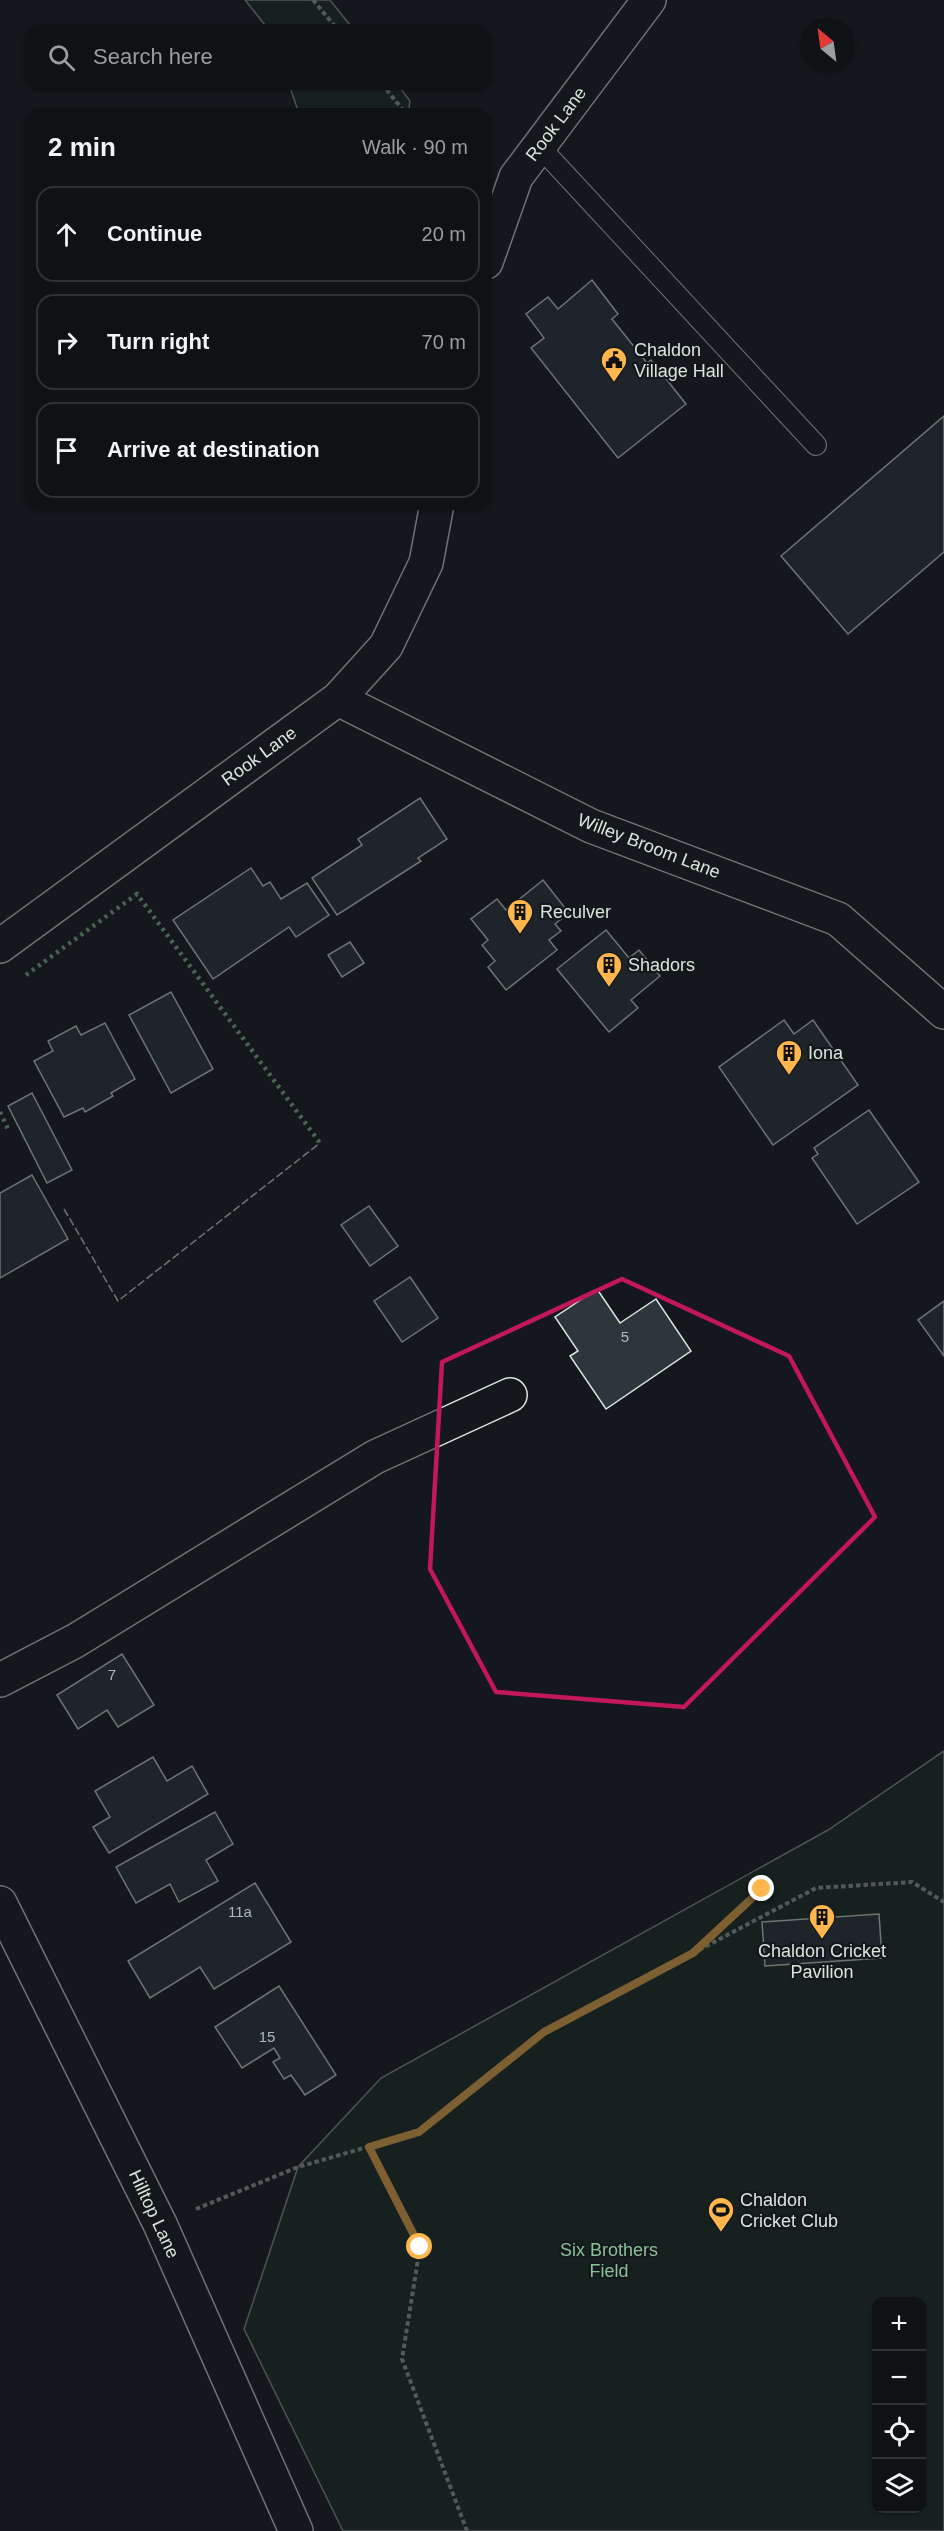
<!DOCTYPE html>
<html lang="en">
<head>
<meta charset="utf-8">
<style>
  body { margin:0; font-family:Arial,sans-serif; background:#1d2022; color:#f1f3f6 }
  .controls { position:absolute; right:18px; bottom:18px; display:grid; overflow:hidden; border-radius:12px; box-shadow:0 2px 4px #0004 }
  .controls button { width:54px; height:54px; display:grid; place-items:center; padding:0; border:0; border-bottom:2px solid #2f3234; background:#0f1215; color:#f1f3f6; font:30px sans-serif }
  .compass { position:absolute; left:800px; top:18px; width:54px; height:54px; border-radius:50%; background:#0f1215; box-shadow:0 2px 4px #0004; rotate:331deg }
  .stop { position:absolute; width:18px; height:18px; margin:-14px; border:4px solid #ffb74d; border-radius:50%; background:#fff }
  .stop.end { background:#ffb74d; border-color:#fff; box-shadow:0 2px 6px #0008 }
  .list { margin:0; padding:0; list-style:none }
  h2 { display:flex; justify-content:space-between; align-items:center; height:78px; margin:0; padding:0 24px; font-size:26px }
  h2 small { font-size:20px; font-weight:400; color:#9b9ea0 }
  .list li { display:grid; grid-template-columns:39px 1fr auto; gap:18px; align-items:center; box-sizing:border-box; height:96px; margin:0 12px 12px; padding:0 12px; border:2px solid #2f3234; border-radius:18px }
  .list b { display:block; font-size:22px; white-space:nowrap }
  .list em { font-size:20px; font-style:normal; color:#9b9ea0 }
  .icon { flex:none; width:33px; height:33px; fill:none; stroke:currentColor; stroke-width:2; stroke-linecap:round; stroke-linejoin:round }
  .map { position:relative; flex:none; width:944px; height:2531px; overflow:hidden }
  .search { position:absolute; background:#0f1215; box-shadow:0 2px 4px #0004; left:24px; top:24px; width:468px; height:66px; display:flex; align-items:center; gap:15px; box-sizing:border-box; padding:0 21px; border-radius:18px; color:#9b9ea0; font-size:22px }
  .panel { position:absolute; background:#0f1215; box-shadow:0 2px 4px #0004; left:24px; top:108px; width:468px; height:402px; border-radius:18px }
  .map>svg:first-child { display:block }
</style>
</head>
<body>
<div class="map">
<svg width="944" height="2531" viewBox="0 0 944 2531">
  <rect width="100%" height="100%" fill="#14181c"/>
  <g fill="#1a2d24" stroke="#939e99" stroke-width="1.5" fill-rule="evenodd">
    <polygon points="245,0 330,0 354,30 269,30"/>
    <polygon points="289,84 397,84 410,101 408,114 299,114"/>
    <path d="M944,1751v780h-601l-99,-202 54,-162 83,-89 447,-248zM876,2302h46v206h-46z"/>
  </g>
  <g fill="#2c363c" stroke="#d8e6dc" stroke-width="1.5">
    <polygon points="592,280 618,314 612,319 647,363 651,360 686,404 618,458 531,348 544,338 526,314 548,297 558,309"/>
    <polygon points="944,416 944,552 848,634 781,556"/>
    <polygon points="420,798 447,839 418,858 421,861 337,915 312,878 362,845 358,839"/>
    <polygon points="251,868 263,886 270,882 281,899 307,883 329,915 296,937 289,927 213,979 173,920"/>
    <polygon points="543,880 569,913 555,924 561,931 549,940 557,950 506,990 488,967 495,961 482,945 488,940 471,919 497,899 506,910"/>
    <polygon points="606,930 629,958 639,950 660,976 631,1000 638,1008 609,1032 557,969"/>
    <polygon points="350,942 364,963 342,977 328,955"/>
    <polygon points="171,992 213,1069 171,1093 129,1015"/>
    <polygon points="784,1020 794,1034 813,1020 858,1085 773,1145 719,1067"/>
    <polygon points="105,1023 135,1079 111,1093 113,1096 85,1112 83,1108 64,1117 34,1061 53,1051 48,1041 76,1026 81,1035"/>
    <polygon points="32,1093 72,1170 47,1183 8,1106"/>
    <polygon points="869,1110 919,1182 857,1224 812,1158 818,1154 814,1148"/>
    <polygon points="32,1175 68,1239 0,1278 0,1193"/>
    <polygon points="369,1206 398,1246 370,1266 341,1225"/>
    <polygon points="410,1277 438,1318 402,1342 374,1301"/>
    <polygon points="597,1289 620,1323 656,1299 691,1351 606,1409 570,1356 578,1351 555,1317"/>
    <polygon points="944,1301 944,1356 918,1320"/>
    <polygon points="122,1654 154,1705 118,1727 107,1710 78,1729 57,1695"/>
    <polygon points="153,1757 167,1781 192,1766 208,1794 109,1853 93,1827 110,1817 95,1791"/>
    <polygon points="215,1812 233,1844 206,1860 218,1881 179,1902 170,1884 136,1903 116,1867"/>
    <polygon points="255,1883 291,1942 214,1989 200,1967 150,1998 128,1961"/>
    <polygon points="879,1914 882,1958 765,1966 762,1922"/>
    <polygon points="279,1986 336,2075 305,2095 291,2075 284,2079 273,2062 280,2058 274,2048 242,2068 215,2027"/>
  </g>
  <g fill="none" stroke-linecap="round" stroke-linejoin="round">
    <g stroke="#d8e6dc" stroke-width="22">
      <polyline id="lane" points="539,146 816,445"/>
    </g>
    <g stroke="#d8e6dc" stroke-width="36">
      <g id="street">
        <polyline points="338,699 591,826 838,919 944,1012"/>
        <polyline points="0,1680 75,1641 375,1457 510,1395"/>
      </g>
    </g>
    <g stroke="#d8e6dc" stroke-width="36">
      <g id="secondary">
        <polyline points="486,262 516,177 649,0"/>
        <polyline points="0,946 338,699 386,646 426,563 437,504"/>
        <polyline points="0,1903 160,2224 296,2531"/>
      </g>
    </g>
    <g stroke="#9da8a2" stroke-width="4" stroke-dasharray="4.5 3" stroke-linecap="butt">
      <polyline points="313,0 338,30"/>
      <polyline points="382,84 406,114"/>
      <polyline points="699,1950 816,1888 912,1882 944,1902"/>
      <polyline points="369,2147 420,2247 402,2359 467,2531"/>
      <polyline points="196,2209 298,2167 419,2132 544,2032 693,1953 762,1889"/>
    </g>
    <use href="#lane" stroke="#14181c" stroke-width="20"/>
    <use href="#street" stroke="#14181c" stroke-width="33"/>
    <use href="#secondary" stroke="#14181c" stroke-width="33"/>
    <g stroke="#8ac095" stroke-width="4.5" stroke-dasharray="3 4.5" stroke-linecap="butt">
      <polyline points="26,975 137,894 320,1143"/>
      <polyline points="0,1112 8,1129"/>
    </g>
    <polyline stroke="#d8e6dc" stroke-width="1.5" stroke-dasharray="8 3" stroke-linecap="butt" points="64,1209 118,1301 320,1143"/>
  </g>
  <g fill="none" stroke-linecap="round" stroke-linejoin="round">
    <polyline stroke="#ffb74d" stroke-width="8" points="420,2247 369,2147 419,2132 544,2032 693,1953 762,1889"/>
  </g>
  <path d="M0 0H944V2531H0ZM622,1279l167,77 86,161 -191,190 -188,-15 -66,-123 12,-207z" fill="#14181c" fill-opacity=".55" fill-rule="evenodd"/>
  <path fill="none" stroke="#c2185b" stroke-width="4.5" stroke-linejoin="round" d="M622,1279l167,77 86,161 -191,190 -188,-15 -66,-123 12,-207z"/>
  <defs>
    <g id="civic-pin" transform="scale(1.35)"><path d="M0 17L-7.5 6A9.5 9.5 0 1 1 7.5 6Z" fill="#ffb74d" stroke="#14181c"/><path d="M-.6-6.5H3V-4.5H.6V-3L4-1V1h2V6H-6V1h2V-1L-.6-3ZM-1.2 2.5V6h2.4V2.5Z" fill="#111"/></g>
    <g id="building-pin" transform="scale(1.35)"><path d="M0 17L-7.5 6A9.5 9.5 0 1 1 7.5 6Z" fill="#ffb74d" stroke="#14181c"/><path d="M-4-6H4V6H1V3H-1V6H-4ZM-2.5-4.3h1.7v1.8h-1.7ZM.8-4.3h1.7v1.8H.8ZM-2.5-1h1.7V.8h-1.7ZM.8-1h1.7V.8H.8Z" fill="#111"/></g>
    <g id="stadium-pin" transform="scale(1.35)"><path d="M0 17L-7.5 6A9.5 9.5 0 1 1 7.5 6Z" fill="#ffb74d" stroke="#14181c"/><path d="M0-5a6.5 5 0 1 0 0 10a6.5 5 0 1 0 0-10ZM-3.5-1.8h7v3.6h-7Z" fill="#111"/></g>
  </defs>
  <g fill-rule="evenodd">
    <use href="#civic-pin" x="614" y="360"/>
    <use href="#building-pin" x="520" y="912"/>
    <use href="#building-pin" x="609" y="965"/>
    <use href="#building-pin" x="789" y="1053"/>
    <use href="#building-pin" x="822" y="1917"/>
    <use href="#stadium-pin" x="721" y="2210"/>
  </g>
  <g text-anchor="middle" stroke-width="4.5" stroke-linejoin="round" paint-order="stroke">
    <g font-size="15" fill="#adbab4">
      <text x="625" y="1342">5</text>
      <text x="112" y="1680">7</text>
      <text x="240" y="1917">11a</text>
      <text x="267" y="2042">15</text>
    </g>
    <g font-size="18" fill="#d8e6dc" stroke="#14181c">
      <text transform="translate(556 124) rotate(-53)" y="6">Rook Lane</text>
      <text transform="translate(259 756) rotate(-36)" y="6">Rook Lane</text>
      <text transform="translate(649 846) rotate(21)" y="6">Willey Broom Lane</text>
      <text transform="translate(154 2214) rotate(65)" y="6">Hilltop Lane</text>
    </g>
    <g font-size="18" fill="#d8e6dc" stroke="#14181c" text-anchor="start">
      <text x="634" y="356">Chaldon<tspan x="634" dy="21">Village Hall</tspan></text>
      <text x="540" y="918">Reculver</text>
      <text x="628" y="971">Shadors</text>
      <text x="808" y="1059">Iona</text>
      <text x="822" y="1957" text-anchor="middle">Chaldon Cricket<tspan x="822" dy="21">Pavilion</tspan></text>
      <text x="740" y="2206">Chaldon<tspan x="740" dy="21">Cricket Club</tspan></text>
    </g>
    <g font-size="18" fill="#8ac095" stroke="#14181c">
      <text x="609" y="2256">Six Brothers<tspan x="609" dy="21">Field</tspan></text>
    </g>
  </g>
</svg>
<div class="controls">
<button>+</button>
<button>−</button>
<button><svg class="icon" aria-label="locate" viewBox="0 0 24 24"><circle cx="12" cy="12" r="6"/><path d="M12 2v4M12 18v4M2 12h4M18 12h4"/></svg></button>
<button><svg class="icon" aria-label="layers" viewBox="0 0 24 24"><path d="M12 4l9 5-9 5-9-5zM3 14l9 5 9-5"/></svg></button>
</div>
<svg class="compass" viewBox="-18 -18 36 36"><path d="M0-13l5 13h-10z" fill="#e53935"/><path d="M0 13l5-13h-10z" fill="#9b9ea0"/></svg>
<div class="stop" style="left:420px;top:2247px"></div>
<div class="stop end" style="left:762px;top:1889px"></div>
<div class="search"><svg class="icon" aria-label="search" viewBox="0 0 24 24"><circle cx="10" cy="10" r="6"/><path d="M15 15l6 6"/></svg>Search here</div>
<section class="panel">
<h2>2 min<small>Walk · 90 m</small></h2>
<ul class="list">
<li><svg class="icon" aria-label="ahead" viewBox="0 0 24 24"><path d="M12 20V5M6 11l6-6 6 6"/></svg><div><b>Continue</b></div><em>20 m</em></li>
<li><svg class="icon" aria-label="right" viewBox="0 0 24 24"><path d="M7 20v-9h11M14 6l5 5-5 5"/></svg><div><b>Turn right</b></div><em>70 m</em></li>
<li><svg class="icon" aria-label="arrive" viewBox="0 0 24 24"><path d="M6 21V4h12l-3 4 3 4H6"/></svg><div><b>Arrive at destination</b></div></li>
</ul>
</section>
</div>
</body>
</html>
